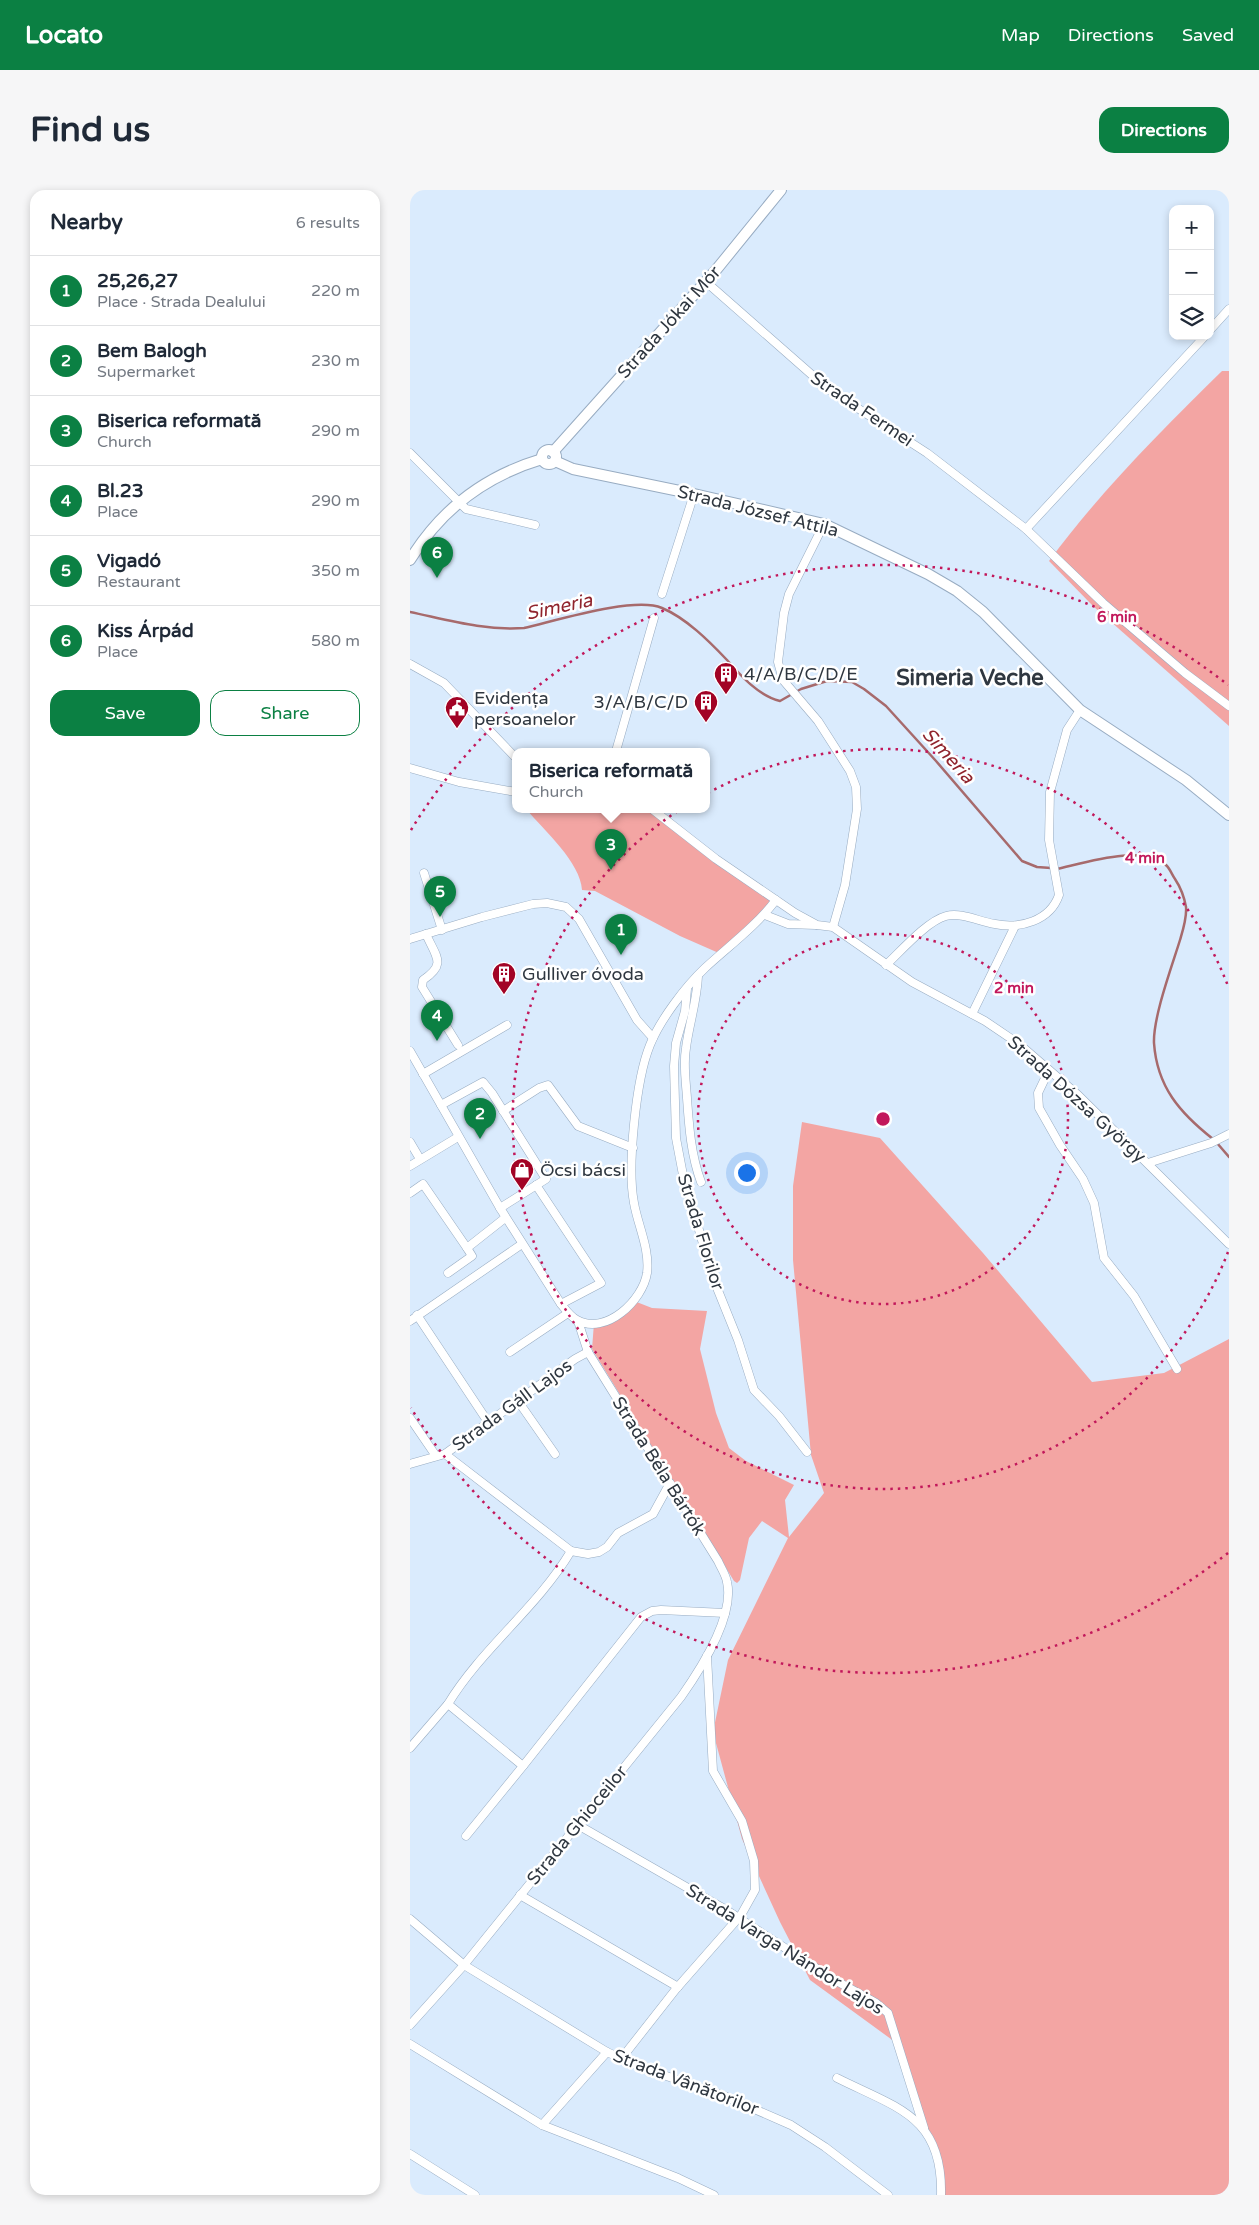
<!DOCTYPE html>
<html lang="en">
<head>
<meta charset="utf-8">
<style>
  body { margin:0; font-family:"Varela Round",sans-serif; background:#f6f6f7; color:#1f2937 }
  .controls { position:absolute; right:15px; top:15px; display:grid; overflow:hidden; border-radius:10px; box-shadow:0 2px 8px #0003 }
  .controls button { width:45px; height:45px; display:grid; place-items:center; padding:0; border:0; border-bottom:1px solid #e0e1e3; background:#fff; color:#1f2937; font:25px sans-serif }
  .you { position:absolute; left:336px; top:982px; width:18px; height:18px; margin:-12px; border:4px solid #fff; border-radius:50%; background:#1a73e8; box-shadow:0 0 0 8px #1a73e833 }
  .badge { display:grid; place-items:center; width:32px; height:32px; border-radius:50%; background:#0b8043; color:#fff; font-size:16px; font-weight:700 }
  .pin { position:absolute; translate:-50% -41px; filter:drop-shadow(0 1px 2px #0008) }
  .pin::after { content:''; position:absolute; top:26px; width:18px; height:15px; background:inherit; clip-path:polygon(0 0,100% 0,50% 100%) }
  .popup { position:absolute; left:102px; top:558px; width:198px; height:65px; box-sizing:border-box; display:grid; place-content:center; border-radius:10px; background:#fff; filter:drop-shadow(0 1px 4px #0005); font-size:16px; white-space:nowrap; color:#747a83 }
  .popup b { font-size:19px; color:#1f2937 }
  .popup::after { content:''; position:absolute; left:50%; top:100%; margin-left:-10px; border:10px solid transparent; border-top-color:#fff }
  .list { margin:0; padding:0; list-style:none }
  h2 { display:flex; justify-content:space-between; align-items:center; height:65px; margin:0; padding:0 20px; font-size:21px }
  h2 small { font-size:16px; font-weight:400; color:#747a83 }
  .list li { display:grid; grid-template-columns:32px 1fr auto; gap:15px; align-items:center; box-sizing:border-box; height:70px; padding:0 20px; border-top:1px solid #e0e1e3 }
  .list b { display:block; font-size:19px; white-space:nowrap }
  .list p { margin:0; font-size:16px; white-space:nowrap; color:#747a83 }
  .list em { font-size:16px; font-style:normal; color:#747a83 }
  .actions { display:flex; gap:10px; padding:15px 20px }
  .actions a { flex:1; padding:11px 0; border:1px solid #0b8043; border-radius:15px; text-align:center; font-size:18px; color:#0b8043 }
  .actions .main { background:#0b8043; color:#fff }
  .icon { flex:none; width:28px; height:28px; fill:none; stroke:currentColor; stroke-width:2; stroke-linecap:round; stroke-linejoin:round }
  .map { position:relative; flex:none; width:819px; height:2005px; overflow:hidden; border-radius:15px }
  header { display:flex; align-items:center; gap:30px; box-sizing:border-box; height:70px; padding:0 25px; background:#0b8043; color:#fff }
  header strong { font-size:24px }
  nav { display:flex; gap:28px; margin-inline-start:auto; font-size:18px }
  .intro { display:flex; align-items:center; justify-content:space-between; box-sizing:border-box; height:120px; padding:0 30px }
  h1 { margin:0; font-size:35px }
  .button { padding:12px 22px; border-radius:15px; background:#0b8043; color:#fff; font-size:18px; font-weight:700 }
  main { display:flex; gap:30px; padding:0 30px }
  aside { flex:1; background:#fff; border-radius:15px; box-shadow:0 2px 8px #0003 }
  .map>svg:first-child { display:block }
</style>
</head>
<body>
<header>
<strong>Locato</strong>
<nav><a>Map</a><a>Directions</a><a>Saved</a></nav>
</header>
<div class="intro"><h1>Find us</h1><a class="button">Directions</a></div>
<main>
<aside>
<h2>Nearby<small>6 results</small></h2>
<ul class="list">
<li><span class="badge">1</span><div><b>25,26,27</b><p>Place · Strada Dealului</p></div><em>220 m</em></li>
<li><span class="badge">2</span><div><b>Bem Balogh</b><p>Supermarket</p></div><em>230 m</em></li>
<li><span class="badge">3</span><div><b>Biserica reformată</b><p>Church</p></div><em>290 m</em></li>
<li><span class="badge">4</span><div><b>Bl.23</b><p>Place</p></div><em>290 m</em></li>
<li><span class="badge">5</span><div><b>Vigadó</b><p>Restaurant</p></div><em>350 m</em></li>
<li><span class="badge">6</span><div><b>Kiss Árpád</b><p>Place</p></div><em>580 m</em></li>
</ul>
<div class="actions"><a class="main">Save</a><a>Share</a></div>
</aside>
<div class="map">
<svg width="819" height="2005" viewBox="0 0 819 2005">
  <rect width="100%" height="100%" fill="#daebfd"/>
  <g fill="#f3a5a3">
    <path d="M812,181h7v355l-136,-120 -44,-45c51,-69 112,-130 173,-190z"/>
    <path d="M116,619h126l124,91 -55,54 -41,-18 -85,-45 -13,-1c-1,-27 -38,-60 -56,-81z"/>
    <polygon points="392,932 470,948 573,1063 682,1192 754,1183 819,1149 819,2005 535,2005 513,1929 485,1852 400,1790 370,1732 332,1649 303,1542 318,1470 378,1348 352,1331 339,1348 330,1390 327,1393 324,1391 182,1159 184,1133 194,1131 224,1111 242,1118 297,1121 290,1159 306,1223 319,1258 336,1271 384,1295 375,1310 379,1347 414,1303 401,1265 383,1070 383,996"/>
  </g>
  <g fill="none" stroke-linecap="round" stroke-linejoin="round">
    <g stroke="#a76a6c" stroke-width="2.5">
      <path d="M0,422c38,8 75,19 114,16 31,-7 110,-32 138,-20 24,10 47,33 65,52 14,16 32,36 53,41l21,-12 26,-8 25,1 12,7 22,17 50,55 86,100 15,6 14,1"/>
      <path d="M647,679c27,-6 87,-26 110,-3 3,3 5,9 8,13 6,9 9,17 11,28 1,11 -3,23 -6,33 -8,26 -27,77 -26,103 3,44 26,70 59,96"/>
      <polyline points="807,953 819,967"/>
    </g>
    <g stroke="#98acc2" stroke-width="9">
      <g id="minor">
        <polyline points="295,91 418,199 517,263 616,339 693,413 775,483 819,516"/>
        <polyline points="800,140 819,119"/>
        <polyline points="0,263 56,319 125,335"/>
        <polyline points="414,334 379,404 374,423 368,472 373,490 408,531 440,581 446,597 447,619 435,695 423,737"/>
        <polyline points="616,339 795,146"/>
        <polyline points="252,404 284,304"/>
        <polyline points="0,474 34,493 106,568"/>
        <polyline points="206,561 244,428"/>
        <polyline points="0,578 49,592 106,602"/>
        <polyline points="242,619 306,669 385,723 407,735 423,737 502,792 575,831 609,854 668,905 819,1054"/>
        <polyline points="14,683 32,740"/>
        <polyline points="355,725 378,734 406,735"/>
        <path d="M16,744c10,23 21,30 -3,46l-1,7 36,58"/>
        <polyline points="0,749 72,727 123,714 137,713 156,717 169,729 227,830 243,848"/>
        <path d="M476,775c15,-14 41,-44 60,-49 16,-4 34,6 49,8 25,5 55,-3 64,-29l-10,-55 1,-48 17,-62 13,-20"/>
        <path d="M288,786c-1,25 -9,48 -12,72 -3,17 0,34 1,50 2,29 4,57 14,84"/>
        <polyline points="277,799 275,821 266,853 264,876 266,948 273,985 303,1088 328,1150 344,1200 369,1226 397,1262"/>
        <polyline points="562,824 605,736"/>
        <path d="M0,861l90,157 61,96c5,6 9,12 16,16 29,16 66,-20 70,-47 3,-24 -9,-47 -13,-70 -7,-36 2,-124 16,-158 10,-25 35,-58 55,-77 24,-22 51,-42 71,-68"/>
        <polyline points="639,880 628,903 629,918 650,955 673,989 684,1013 694,1068 724,1106 767,1179"/>
        <polyline points="13,884 97,835"/>
        <polyline points="31,915 73,892 82,903 136,989 90,1018"/>
        <polyline points="93,921 129,898 138,895 168,936 223,958"/>
        <polyline points="0,952 10,969"/>
        <polyline points="738,973 801,953 819,944"/>
        <polyline points="0,976 48,947"/>
        <polyline points="126,995 191,1093 151,1114"/>
        <polyline points="0,1003 13,994 57,1058 95,1028"/>
        <polyline points="38,1083 62,1066 57,1058"/>
        <polyline points="7,1125 78,1232"/>
        <polyline points="0,1131 112,1054"/>
        <polyline points="100,1162 158,1123"/>
        <polyline points="108,1211 145,1264"/>
        <polyline points="0,1228 26,1266"/>
        <polyline points="35,1264 161,1361"/>
        <polyline points="0,1274 35,1264 165,1169 178,1162"/>
        <path d="M38,1514c34,-56 89,-96 123,-153l17,3 11,-2 8,-5 11,-14 35,-19 17,-31"/>
        <polyline points="0,1558 38,1514 113,1576 56,1646"/>
        <polyline points="113,1576 231,1427 242,1421 251,1420 315,1423"/>
        <polyline points="168,1635 318,1721 423,1789 466,1813 478,1823 514,1938"/>
        <polyline points="110,1705 268,1797"/>
        <polyline points="0,1729 54,1775 197,1862 233,1878 312,1905 381,1935 415,1957 478,2005"/>
        <path d="M0,1835l54,-60 217,-268c19,-27 54,-80 46,-115 -1,-7 -6,-14 -9,-21l-130,-209 -10,-31"/>
        <polyline points="0,1854 132,1935 268,1988 304,2005"/>
        <polyline points="211,1869 266,1799 331,1725 345,1700 344,1671 332,1631 303,1581 297,1466"/>
        <path d="M427,1888c60,30 106,38 104,117"/>
        <polyline points="132,1935 197,1862"/>
        <polyline points="0,1964 65,2005"/>
      </g>
    </g>
    <g stroke="#98acc2" stroke-width="12">
      <g id="major">
        <circle cx="139" cy="267" r="7"/>
        <polyline points="143,262 306,80 371,0"/>
        <polyline points="145,271 163,279 284,304 414,334 518,384 547,401 573,422 670,520 776,590 819,625"/>
        <path d="M0,370c31,-51 75,-84 132,-101"/>
      </g>
    </g>
    <use href="#minor" stroke="#fff" stroke-width="8"/>
    <use href="#major" stroke="#fff" stroke-width="10"/>
  </g>
  <g fill="none" stroke="#c2185b" stroke-width="2.5" stroke-dasharray="2.5 5">
    <circle cx="473" cy="929" r="185"/>
    <path d="M818 1062A370 370 0 1 1 818 796"/>
    <path d="M818 1363A554 554 0 0 1 1 1218M1 640A554 554 0 0 1 818 495"/>
  </g>
  <defs>
    <g id="building-pin" transform="scale(1.25)"><path d="M0 17L-7.5 6A9.5 9.5 0 1 1 7.5 6Z" fill="#a20325" stroke="#fff"/><path d="M-4-6H4V6H1V3H-1V6H-4ZM-2.5-4.3h1.7v1.8h-1.7ZM.8-4.3h1.7v1.8H.8ZM-2.5-1h1.7V.8h-1.7ZM.8-1h1.7V.8H.8Z" fill="#fff"/></g>
    <g id="civic-pin" transform="scale(1.25)"><path d="M0 17L-7.5 6A9.5 9.5 0 1 1 7.5 6Z" fill="#a20325" stroke="#fff"/><path d="M-.6-6.5H3V-4.5H.6V-3L4-1V1h2V6H-6V1h2V-1L-.6-3ZM-1.2 2.5V6h2.4V2.5Z" fill="#fff"/></g>
    <g id="shop-pin" transform="scale(1.25)"><path d="M0 17L-7.5 6A9.5 9.5 0 1 1 7.5 6Z" fill="#a20325" stroke="#fff"/><path d="M-5-2.5h2.3a2.7 3.5 0 0 1 5.4 0H5L5.5 6h-11ZM-1.5-2.5h3a1.5 2.3 0 0 0-3 0Z" fill="#fff"/></g>
  </defs>
  <g fill-rule="evenodd">
    <use href="#building-pin" x="316" y="484"/>
    <use href="#building-pin" x="296" y="512"/>
    <use href="#civic-pin" x="47" y="518"/>
    <use href="#building-pin" x="94" y="784"/>
    <use href="#shop-pin" x="112" y="980"/>
  </g>
  <g text-anchor="middle" stroke-width="5" stroke-linejoin="round" paint-order="stroke">
    <g font-size="18" fill="#2f3740" stroke="#fff">
      <text transform="translate(259 132) rotate(-48)" y="6">Strada Jókai Mór</text>
      <text transform="translate(452 219) rotate(34)" y="6">Strada Fermei</text>
      <text transform="translate(348 321) rotate(14)" y="6">Strada József Attila</text>
      <text transform="translate(667 909) rotate(42)" y="6">Strada Dózsa György</text>
      <text transform="translate(291 1042) rotate(73)" y="6">Strada Florilor</text>
      <text transform="translate(102 1215) rotate(-36)" y="6">Strada Gáll Lajos</text>
      <text transform="translate(249 1276) rotate(58)" y="6">Strada Béla Bártók</text>
      <text transform="translate(167 1635) rotate(-51)" y="6">Strada Ghioceilor</text>
      <text transform="translate(375 1759) rotate(32)" y="6">Strada Varga Nándor Lajos</text>
      <text transform="translate(276 1892) rotate(21)" y="6">Strada Vânătorilor</text>
    </g>
    <g font-size="18" fill="#2f3740" stroke="#fff" text-anchor="start">
      <text x="334" y="490">4/A/B/C/D/E</text>
      <text x="64" y="514">Evidența<tspan x="64" dy="21">persoanelor</tspan></text>
      <text x="278" y="518" text-anchor="end">3/A/B/C/D</text>
      <text x="112" y="790">Gulliver óvoda</text>
      <text x="130" y="986">Öcsi bácsi</text>
    </g>
    <g font-size="19" font-style="italic" fill="#90242d" stroke="#fff">
      <text transform="translate(149 416) rotate(-12)" y="7">Simeria</text>
      <text transform="translate(539 565) rotate(48)" y="7">Simeria</text>
    </g>
    <g font-size="22" font-weight="bold" fill="#2f3740" stroke="#fff">
      <text x="560" y="495">Simeria Veche</text>
    </g>
  </g>
  <circle cx="473" cy="929" r="8" fill="#c2185b" stroke="#fff" stroke-width="2.5"/>
  <g font-size="15" text-anchor="middle" font-weight="bold" fill="#c2185b" stroke="#fff" stroke-width="5" stroke-linejoin="round" paint-order="stroke">
    <text x="707" y="432">6 min</text>
    <text x="735" y="673">4 min</text>
    <text x="604" y="803">2 min</text>
  </g>
</svg>
<div class="controls">
<button>+</button>
<button>−</button>
<button><svg class="icon" aria-label="layers" viewBox="0 0 24 24"><path d="M12 4l9 5-9 5-9-5zM3 14l9 5 9-5"/></svg></button>
</div>
<div class="you"></div>
<div class="pin badge" style="left:211px;top:765px">1</div>
<div class="pin badge" style="left:70px;top:949px">2</div>
<div class="pin badge" style="left:201px;top:680px">3</div>
<div class="popup"><b>Biserica reformată</b>Church</div>
<div class="pin badge" style="left:27px;top:851px">4</div>
<div class="pin badge" style="left:30px;top:727px">5</div>
<div class="pin badge" style="left:27px;top:388px">6</div>
</div>
</main>
</body>
</html>
